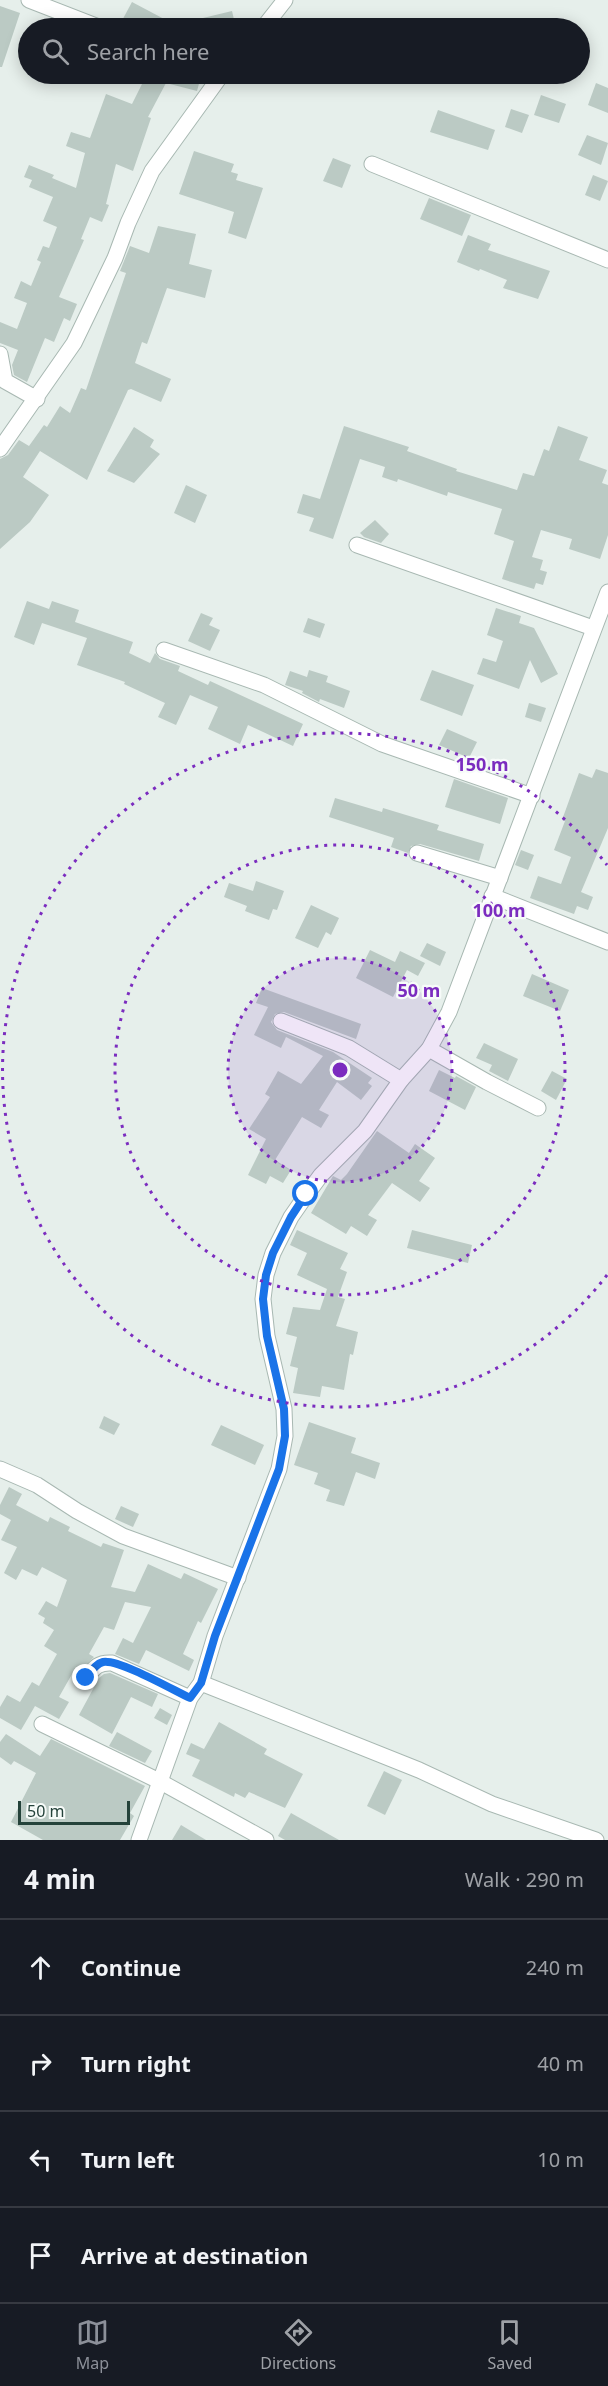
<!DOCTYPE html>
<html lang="en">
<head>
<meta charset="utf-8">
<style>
  body { margin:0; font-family:"Noto Sans",sans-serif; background:#20242c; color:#f1f3f6 }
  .scale { position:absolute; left:18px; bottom:15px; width:112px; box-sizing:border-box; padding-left:6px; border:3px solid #24423a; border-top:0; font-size:16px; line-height:21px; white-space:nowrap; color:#24423a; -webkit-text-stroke:4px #f7fbf9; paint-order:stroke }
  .stop { position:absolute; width:18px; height:18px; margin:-14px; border:4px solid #1a73e8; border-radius:50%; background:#fff }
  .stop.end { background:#1a73e8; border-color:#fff; box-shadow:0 2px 6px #0008 }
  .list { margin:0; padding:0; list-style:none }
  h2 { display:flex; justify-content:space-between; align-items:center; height:78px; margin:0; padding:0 24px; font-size:26px }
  h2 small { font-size:20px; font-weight:400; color:#9ea1a6 }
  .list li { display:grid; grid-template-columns:39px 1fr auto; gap:18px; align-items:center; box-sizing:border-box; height:96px; padding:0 24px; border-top:2px solid #363941 }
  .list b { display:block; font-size:22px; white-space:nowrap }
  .list em { font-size:20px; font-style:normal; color:#9ea1a6 }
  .icon { flex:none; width:33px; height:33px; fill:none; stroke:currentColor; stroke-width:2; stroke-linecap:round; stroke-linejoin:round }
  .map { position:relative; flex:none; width:608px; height:1840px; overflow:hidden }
  .search { position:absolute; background:#171b24; box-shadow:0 3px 15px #0003; left:18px; right:18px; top:18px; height:66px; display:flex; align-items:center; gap:15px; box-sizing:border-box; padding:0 21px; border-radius:33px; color:#9ea1a6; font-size:22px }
  .sheet { height:462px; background:#171b24 }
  nav { display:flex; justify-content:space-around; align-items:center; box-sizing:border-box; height:84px; border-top:2px solid #363941; background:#171b24; font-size:16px; color:#9ea1a6 }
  nav a { display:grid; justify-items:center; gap:3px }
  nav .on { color:#8c9099 }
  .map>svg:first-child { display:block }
</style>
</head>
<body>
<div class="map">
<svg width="608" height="1840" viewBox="0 0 608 1840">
  <rect width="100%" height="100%" fill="#e6efeb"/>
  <g fill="#bbcac4">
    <polygon points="132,2 166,20 161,28 118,28"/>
    <polygon points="0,6 20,13 2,67 0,67"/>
    <polygon points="232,11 236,28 178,28 178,24"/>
    <polygon points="147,74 176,74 200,80 197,91 166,83 148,117 151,118 133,171 116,164 106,204 109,205 102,222 90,217 81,239 84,240 59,297 77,304 70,321 64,318 54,342 45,338 27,382 14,375 12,365 18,350 0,343 0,322 17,329 27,303 14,298 21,281 31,286 41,262 37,260 43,246 49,248 57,227 43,221 53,197 29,187 32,180 24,177 29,165 54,175 52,178 76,188 85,153 66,146 71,132 90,138 106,94 132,104"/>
    <polygon points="596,83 608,88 608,113 588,105"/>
    <polygon points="541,95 566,104 559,123 534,115"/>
    <polygon points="511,109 529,115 522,133 505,127"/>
    <polygon points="438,110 495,130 488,150 430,132"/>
    <polygon points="587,135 608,143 601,165 578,155"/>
    <polygon points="194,151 234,164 231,172 238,174 236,180 263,188 246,239 228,233 234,212 179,194"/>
    <polygon points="333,158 351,165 342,188 323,181"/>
    <polygon points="593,175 608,181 600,201 585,195"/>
    <polygon points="429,198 471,215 462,236 420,219"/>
    <polygon points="158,226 196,234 189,264 212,270 205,298 167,288 147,344 142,342 135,363 171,379 161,402 131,389 128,390 87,480 40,451 23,477 49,495 30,522 0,549 0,459 8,455 19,440 29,446 44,425 47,427 60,406 70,413 81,388 86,390 126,273 120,271 130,246 149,253"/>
    <polygon points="468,235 491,244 488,250 550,271 538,299 503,288 507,280 480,269 479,271 457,262"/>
    <polygon points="344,426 409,447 407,451 457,469 456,471 517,490 523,473 534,476 544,449 549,451 558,426 588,437 579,460 607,470 602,483 608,485 608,535 600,559 569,549 572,539 541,530 532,557 543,560 540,570 547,572 543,585 536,583 534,589 502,579 514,541 494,534 502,509 448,492 447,496 398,479 397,482 382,477 385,467 360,459 333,539 309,531 314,518 297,513 303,494 320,499"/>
    <polygon points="134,427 154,440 150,447 160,454 134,483 107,471"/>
    <polygon points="186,485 207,495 195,523 174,513"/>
    <polygon points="375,520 389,534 381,543 364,537 360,533"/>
    <polygon points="27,601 49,609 52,601 79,610 75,622 133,642 129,653 150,663 155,653 160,659 180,666 178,671 208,685 210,681 303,724 293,746 248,725 240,744 208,729 218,707 190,695 176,725 158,717 165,703 124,684 125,682 77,665 87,638 42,623 34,645 14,637"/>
    <polygon points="496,608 521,616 519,623 534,628 558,674 541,683 530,660 519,689 477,674 483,658 496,662 503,641 487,635"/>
    <polygon points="201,613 213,618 209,625 220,630 210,651 188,641"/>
    <polygon points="308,618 325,624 320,638 303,632"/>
    <polygon points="309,670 328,676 326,682 350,691 344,708 320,699 319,702 302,693 303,691 285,685 290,671 307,677"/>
    <polygon points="432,670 474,685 462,716 420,700"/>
    <polygon points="529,703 546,708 541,722 525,717"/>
    <polygon points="447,729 477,742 469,758 439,745"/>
    <polygon points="596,769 608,773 608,828 581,892 593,897 588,910 577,906 574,914 530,898 538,876 561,884 571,857 554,850 565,821 562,820 579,773 592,778"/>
    <polygon points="454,779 508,798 500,824 445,807"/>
    <polygon points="335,798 382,812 383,808 439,825 437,830 484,844 479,861 420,844 411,846 408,853 391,847 394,838 329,817"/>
    <polygon points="521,850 534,855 528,870 515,865"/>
    <polygon points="256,881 284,891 277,910 273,909 269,920 245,911 247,906 224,897 229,883 253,891"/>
    <polygon points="311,905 339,918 331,935 326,932 318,948 295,938"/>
    <polygon points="427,943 446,952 440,966 420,956"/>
    <polygon points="370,950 395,962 400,951 425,963 418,976 407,970 393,997 356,978"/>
    <polygon points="532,974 569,990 560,1011 523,996"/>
    <polygon points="262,988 361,1024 356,1039 284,1012 275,1014 271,1022 277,1030 333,1052 372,1078 368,1083 372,1086 361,1100 337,1082 319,1110 329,1115 321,1128 302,1117 275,1160 291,1170 283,1183 270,1176 266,1184 248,1175 266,1139 249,1129 270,1097 265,1094 278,1071 301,1084 323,1056 286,1037 281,1048 254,1035 268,1007 256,1003"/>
    <polygon points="484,1043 518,1059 508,1081 489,1071 492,1065 476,1058"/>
    <polygon points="439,1070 455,1078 456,1076 476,1087 465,1110 429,1091"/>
    <polygon points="552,1071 567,1079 556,1100 541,1091"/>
    <polygon points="377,1131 409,1153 415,1144 435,1158 419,1181 430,1188 420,1202 392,1183 368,1215 377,1220 367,1236 351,1226 346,1234 311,1213 333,1176 341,1180 347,1174"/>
    <polygon points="297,1230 348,1253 340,1269 347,1272 338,1297 345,1299 336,1326 358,1332 353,1355 350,1354 344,1390 322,1386 320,1397 293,1393 298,1368 290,1366 297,1337 286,1334 293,1307 320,1310 327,1289 297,1275 307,1253 290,1245"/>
    <polygon points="412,1230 472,1245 468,1263 407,1248"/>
    <polygon points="104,1416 120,1424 114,1435 99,1428"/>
    <polygon points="309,1422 356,1438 351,1453 380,1463 375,1479 356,1472 344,1506 326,1501 330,1490 314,1484 318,1473 294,1465"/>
    <polygon points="221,1425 264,1445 255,1465 211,1445"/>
    <polygon points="9,1487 22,1494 16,1505 48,1522 50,1517 70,1527 68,1531 101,1547 103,1543 124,1550 111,1587 135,1592 148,1564 181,1579 184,1573 218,1589 201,1623 198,1621 183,1654 194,1660 189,1671 146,1650 139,1664 115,1654 123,1638 133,1643 151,1607 125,1602 114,1630 104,1627 89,1654 94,1657 81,1669 76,1667 59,1697 69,1702 59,1719 35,1706 21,1730 0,1718 0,1707 7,1695 20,1702 32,1682 39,1686 57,1654 44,1646 54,1630 43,1623 45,1618 38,1614 46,1601 57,1607 67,1580 42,1567 37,1576 22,1569 16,1580 4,1573 17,1547 1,1540 11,1520 0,1514 0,1505"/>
    <polygon points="121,1506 139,1514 133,1527 115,1519"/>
    <polygon points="110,1673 158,1694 152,1707 131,1697 112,1734 79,1715 99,1678 104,1674"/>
    <polygon points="160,1708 172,1715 167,1725 154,1718"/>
    <polygon points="219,1722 267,1749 264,1754 303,1774 285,1808 249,1792 245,1798 235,1793 234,1797 192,1776 200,1760 186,1754 191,1743 204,1749"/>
    <polygon points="117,1732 152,1751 145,1763 109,1746"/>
    <polygon points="6,1734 40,1756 51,1739 145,1786 130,1813 134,1816 120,1840 43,1840 11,1822 36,1773 14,1761 11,1765 0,1757 0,1742"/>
    <polygon points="384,1771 402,1780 385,1815 367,1806"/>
    <polygon points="291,1813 339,1840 285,1840 278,1836"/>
    <polygon points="181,1825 206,1840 172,1840"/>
  </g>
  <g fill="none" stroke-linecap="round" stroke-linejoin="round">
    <g stroke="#a8b8b2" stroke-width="17">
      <g id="minor">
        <polyline points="29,0 101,28"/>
        <polyline points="263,28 285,0"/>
        <polyline points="372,164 608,260"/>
        <polyline points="0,354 5,381 37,399"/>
        <polyline points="0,449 74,343 115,258 128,223 152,171 222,74"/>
        <polyline points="357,545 593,628"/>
        <polyline points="164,650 264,685 382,744 532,796"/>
        <polyline points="417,853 500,878"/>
        <polyline points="492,896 608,942"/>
        <polyline points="281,1021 349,1048 401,1080"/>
        <polyline points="429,1049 487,1082 538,1108"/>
        <polyline points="0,1469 37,1485 77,1511 123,1536 238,1578"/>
        <path d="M86,1678c8,-10 12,-16 26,-15l78,35"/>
        <polyline points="201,1683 419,1770 492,1804 596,1840"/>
        <polyline points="42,1724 159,1781 266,1840"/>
        <polyline points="139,1840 190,1698 201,1683 215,1636 279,1469 285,1436 284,1409 267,1336 263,1299 266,1275 273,1253 291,1217 307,1194 321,1175 365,1131 401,1080 429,1049 449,1012 608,592"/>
      </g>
    </g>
    <use href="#minor" stroke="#fff" stroke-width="15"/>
  </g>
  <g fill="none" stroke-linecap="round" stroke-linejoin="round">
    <path stroke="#1a73e8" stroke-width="8" d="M86,1678c5,-6 9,-14 17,-16 16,-3 70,28 87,36l11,-15 14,-47 64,-167 6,-33 -1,-27 -17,-73 -4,-37 3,-24 7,-22 18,-36 15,-23"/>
  </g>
  <circle cx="340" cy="1070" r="112" fill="#7b2cbf" fill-opacity=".12"/>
  <g fill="none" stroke="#7b2cbf" stroke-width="3" stroke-dasharray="3 6">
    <circle cx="340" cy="1070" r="112"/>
    <circle cx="340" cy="1070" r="225"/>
    <path d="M607 1275A337 337 0 1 1 607 865"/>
  </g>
  <circle cx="340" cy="1070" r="9" fill="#7b2cbf" stroke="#f7fbf9" stroke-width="3"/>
  <g font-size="18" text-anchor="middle" font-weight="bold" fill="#7b2cbf" stroke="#f7fbf9" stroke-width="4.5" stroke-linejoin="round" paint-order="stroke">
    <text x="482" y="771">150 m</text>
    <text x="499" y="917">100 m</text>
    <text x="419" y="997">50 m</text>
  </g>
</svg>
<div class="scale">50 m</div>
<div class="stop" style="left:306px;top:1194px"></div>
<div class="stop end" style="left:86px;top:1678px"></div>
<div class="search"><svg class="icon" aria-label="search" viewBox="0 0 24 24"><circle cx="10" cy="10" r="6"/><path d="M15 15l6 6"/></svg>Search here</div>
</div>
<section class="sheet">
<h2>4 min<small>Walk · 290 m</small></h2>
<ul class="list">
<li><svg class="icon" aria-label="ahead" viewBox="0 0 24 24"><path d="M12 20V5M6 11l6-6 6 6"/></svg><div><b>Continue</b></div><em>240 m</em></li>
<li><svg class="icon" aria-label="right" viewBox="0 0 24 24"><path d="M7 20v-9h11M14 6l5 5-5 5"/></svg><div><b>Turn right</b></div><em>40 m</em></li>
<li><svg class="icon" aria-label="left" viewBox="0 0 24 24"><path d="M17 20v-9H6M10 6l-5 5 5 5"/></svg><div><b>Turn left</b></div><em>10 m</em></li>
<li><svg class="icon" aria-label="arrive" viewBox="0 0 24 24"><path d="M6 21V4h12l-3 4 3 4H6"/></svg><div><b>Arrive at destination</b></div></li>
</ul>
</section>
<nav>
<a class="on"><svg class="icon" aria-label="map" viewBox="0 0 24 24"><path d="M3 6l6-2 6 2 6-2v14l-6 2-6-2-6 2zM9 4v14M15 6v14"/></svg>Map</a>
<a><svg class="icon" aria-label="directions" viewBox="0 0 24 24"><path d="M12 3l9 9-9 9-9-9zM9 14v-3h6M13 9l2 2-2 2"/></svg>Directions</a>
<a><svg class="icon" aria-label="saved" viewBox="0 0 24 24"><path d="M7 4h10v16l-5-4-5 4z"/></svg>Saved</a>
</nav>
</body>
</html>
